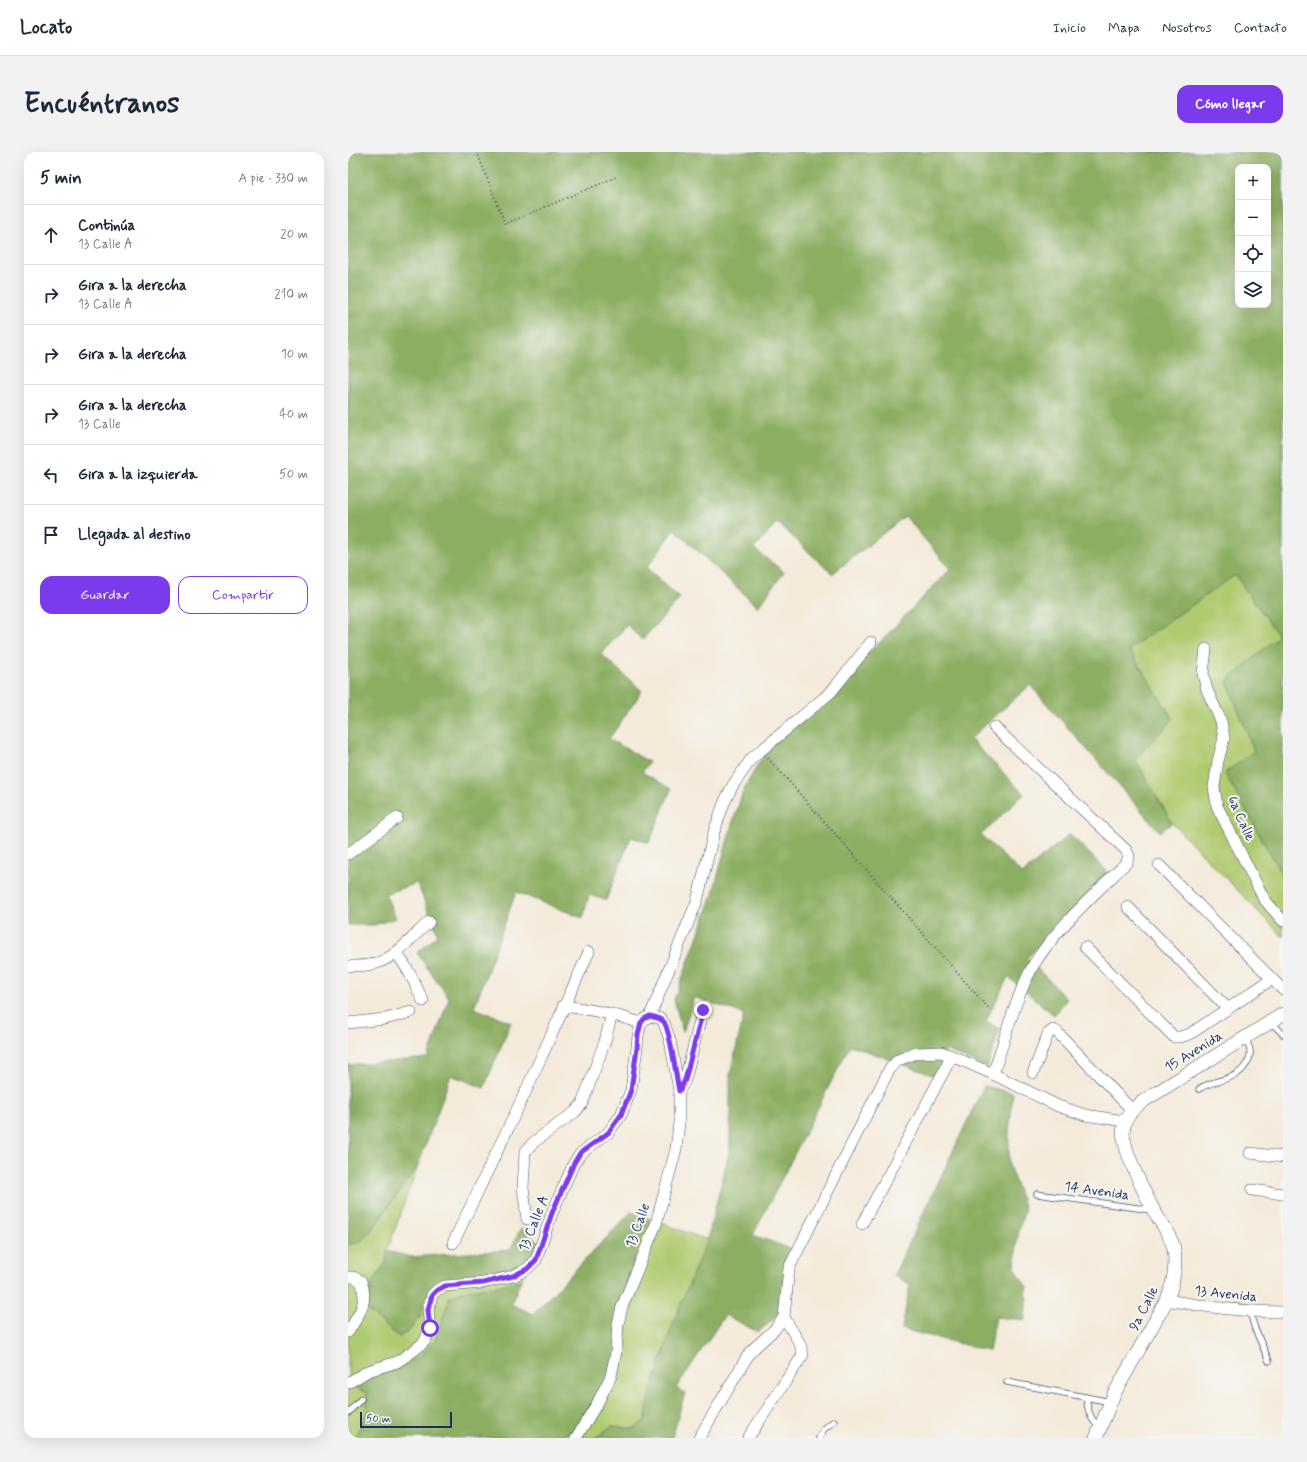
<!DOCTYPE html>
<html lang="es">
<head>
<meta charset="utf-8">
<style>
  body { margin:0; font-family:Mynerve,sans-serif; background:#f2f2f3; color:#1f2937 }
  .controls { position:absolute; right:12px; top:12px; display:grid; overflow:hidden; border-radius:8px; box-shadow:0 4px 16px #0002 }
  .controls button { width:36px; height:36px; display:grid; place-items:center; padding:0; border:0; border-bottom:1px solid #e0e1e3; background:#fff; color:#1f2937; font:20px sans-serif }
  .scale { position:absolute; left:12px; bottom:10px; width:92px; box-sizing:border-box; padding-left:4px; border:2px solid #1b2f5e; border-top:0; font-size:11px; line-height:14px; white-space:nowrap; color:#1b2f5e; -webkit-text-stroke:3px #f6f6f2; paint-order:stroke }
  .stop { position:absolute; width:12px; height:12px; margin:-9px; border:3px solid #7c3aed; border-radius:50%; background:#fff }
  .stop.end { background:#7c3aed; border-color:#fff; box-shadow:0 1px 4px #0008 }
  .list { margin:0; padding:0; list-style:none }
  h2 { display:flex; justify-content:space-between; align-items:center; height:52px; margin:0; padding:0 16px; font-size:17px }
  h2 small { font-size:13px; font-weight:400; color:#747a83 }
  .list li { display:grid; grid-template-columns:26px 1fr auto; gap:12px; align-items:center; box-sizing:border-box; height:60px; padding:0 16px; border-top:1px solid #e0e1e3 }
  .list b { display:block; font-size:15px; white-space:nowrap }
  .list p { margin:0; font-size:13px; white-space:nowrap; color:#747a83 }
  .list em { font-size:13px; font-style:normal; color:#747a83 }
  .actions { display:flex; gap:8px; padding:12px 16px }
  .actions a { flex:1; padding:9px 0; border:1px solid #7c3aed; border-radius:12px; text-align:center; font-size:14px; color:#7c3aed }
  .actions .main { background:#7c3aed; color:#fff }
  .icon { flex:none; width:22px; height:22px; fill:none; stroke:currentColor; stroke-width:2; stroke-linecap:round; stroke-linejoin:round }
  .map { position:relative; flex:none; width:935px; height:1286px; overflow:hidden; border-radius:12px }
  header { display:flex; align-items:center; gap:24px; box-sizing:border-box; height:56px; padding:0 20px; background:#fff; border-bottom:1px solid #e0e1e3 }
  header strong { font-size:19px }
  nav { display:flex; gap:22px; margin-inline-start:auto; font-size:14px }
  .intro { display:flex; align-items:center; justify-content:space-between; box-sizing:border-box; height:96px; padding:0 24px }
  h1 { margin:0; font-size:28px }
  .button { padding:10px 18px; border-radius:12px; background:#7c3aed; color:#fff; font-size:14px; font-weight:700 }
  main { display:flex; gap:24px; padding:0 24px }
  aside { flex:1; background:#fff; border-radius:12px; box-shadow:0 4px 16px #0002 }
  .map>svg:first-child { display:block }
</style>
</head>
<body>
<header>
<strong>Locato</strong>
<nav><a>Inicio</a><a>Mapa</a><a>Nosotros</a><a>Contacto</a></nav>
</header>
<div class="intro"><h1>Encuéntranos</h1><a class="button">Cómo llegar</a></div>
<main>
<aside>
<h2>5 min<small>A pie · 330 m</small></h2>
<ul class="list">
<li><svg class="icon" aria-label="ahead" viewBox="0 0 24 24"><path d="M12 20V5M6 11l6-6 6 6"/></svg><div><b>Continúa</b><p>13 Calle A</p></div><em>20 m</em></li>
<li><svg class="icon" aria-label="right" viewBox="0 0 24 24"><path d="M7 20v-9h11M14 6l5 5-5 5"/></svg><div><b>Gira a la derecha</b><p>13 Calle A</p></div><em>210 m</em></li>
<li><svg class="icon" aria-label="right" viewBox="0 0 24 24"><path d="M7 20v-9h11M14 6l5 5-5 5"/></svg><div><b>Gira a la derecha</b></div><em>10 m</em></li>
<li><svg class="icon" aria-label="right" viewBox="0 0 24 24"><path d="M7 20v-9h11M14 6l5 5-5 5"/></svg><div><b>Gira a la derecha</b><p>13 Calle</p></div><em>40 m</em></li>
<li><svg class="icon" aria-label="left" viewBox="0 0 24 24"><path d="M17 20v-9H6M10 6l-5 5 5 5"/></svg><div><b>Gira a la izquierda</b></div><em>50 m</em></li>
<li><svg class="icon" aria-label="arrive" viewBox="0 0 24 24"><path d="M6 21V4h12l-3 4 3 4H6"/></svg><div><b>Llegada al destino</b></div></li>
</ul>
<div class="actions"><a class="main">Guardar</a><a>Compartir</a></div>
</aside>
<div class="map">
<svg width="935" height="1286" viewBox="0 0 935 1286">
  <rect width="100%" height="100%" fill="#f6f6f2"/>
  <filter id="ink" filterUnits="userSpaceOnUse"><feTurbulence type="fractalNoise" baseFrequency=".025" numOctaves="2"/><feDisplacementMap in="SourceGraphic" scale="8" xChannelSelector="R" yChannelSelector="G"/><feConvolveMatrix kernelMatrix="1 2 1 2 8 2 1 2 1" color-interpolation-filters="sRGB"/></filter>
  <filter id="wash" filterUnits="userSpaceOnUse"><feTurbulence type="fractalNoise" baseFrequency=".012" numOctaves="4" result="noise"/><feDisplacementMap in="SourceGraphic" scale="16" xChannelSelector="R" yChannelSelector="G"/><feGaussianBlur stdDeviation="0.9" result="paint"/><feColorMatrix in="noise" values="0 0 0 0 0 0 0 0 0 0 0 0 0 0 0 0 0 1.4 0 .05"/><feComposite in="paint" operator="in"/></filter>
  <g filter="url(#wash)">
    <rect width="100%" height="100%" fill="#f4ead9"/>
    <g fill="#b0ca70" stroke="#667c67">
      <polygon points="887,423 931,484 879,529 906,599 877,621 935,725 935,785 824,671 787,607 825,567 781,497"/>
      <path d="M70,1014l-31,85 -1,12 -14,20 -5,27 32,27 12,-8 9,-13 5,-18 8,-11 17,-6 79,-18 -8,17 -71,17 -15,44 -15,16 -26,11 -27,26c1,18 -3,29 -14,44h-5v-193l12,-3 14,-15z"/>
      <path d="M311,1070l48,18c-24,59 -49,119 -62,181l-12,8 -21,-3 -17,12h-35l3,-3 19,-9 15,-9 8,-14 14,-32 2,-53z"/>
    </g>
    <g fill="#8cae62" stroke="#546e60" fill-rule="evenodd">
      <path d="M0,0h935v725l-58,-104 29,-22 -27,-70 52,-45 -44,-61 -106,74 44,70 -38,40 37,64 -12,9 -130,-147 -60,54 54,55 -43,41 41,39 48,-40 41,41 -84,83 40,41 -13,16 -46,-38 -22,44 14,8 -13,39 -41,-18 -11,26 -85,-31 -97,190 38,14 -9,38 -3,28 -21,17 -33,-17 -49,73 9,5 -13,45h-77l17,-12 21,3 12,-8 5,-27 24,-73 33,-81 23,-91v-74l14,-61 -50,-17 -11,35 -9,-32 37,-100 20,-73 13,-38 22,-39 114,-108 70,-73 -45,-53 -73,58 -55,-52 -23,27 30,23 -26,35 -84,-78 -27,39 33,30 -38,42 -15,-15 -26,29 41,37 -33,48 40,23 -7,10 29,17 -22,54 -18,-6 -25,63 -17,-5 -6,23 -67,-26 -42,116 37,14 -27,66 -33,-13 -33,91 -44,61 -14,15 -12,3v-180l80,-7 21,-60 -32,-45 21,-18 -21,-52 -32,11 11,24 -22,7h-26zM890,15h30v138h-30z"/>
      <polygon points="636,934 665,941 661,982 661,1013 677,1056 669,1087 667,1117 679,1135 677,1168 648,1165 641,1199 554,1177 562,1132 546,1123"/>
      <path d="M283,1060l28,10 -38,96 4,31 -6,22 -14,32 -8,14 -15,9 -19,9 -3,3h-207c11,-15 15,-26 14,-44l-11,-7 8,-8 30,-11 26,-11 15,-16 15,-44 18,-7 29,-4 24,-6 -10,24 22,10z"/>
      <polygon points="173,1076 190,1090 181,1111 102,1129 85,1135 77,1146 72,1164 63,1177 51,1185 19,1158 24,1131 38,1111 39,1099 63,1105 162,1098"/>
    </g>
  </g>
  <g filter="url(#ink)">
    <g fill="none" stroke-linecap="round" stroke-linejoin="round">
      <g stroke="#3c4b70" stroke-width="7">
        <g id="service">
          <polyline points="923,870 935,882"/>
          <path d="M851,937c18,-12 40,-6 50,-30 3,-8 0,-13 -4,-20"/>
          <polyline points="689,1042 804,1058"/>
          <polyline points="902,1160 907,1177 921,1209"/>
          <polyline points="659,1230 763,1250"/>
          <path d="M738,1245c2,11 3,23 14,30"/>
          <polyline points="0,1261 13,1247"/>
          <polyline points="471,1286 476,1277 486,1269"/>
        </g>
      </g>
      <g stroke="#3c4b70" stroke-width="12">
        <g id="minor">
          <polyline points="858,497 855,522 859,538 873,569 876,586 870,609 866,635 869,654 916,747 935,769"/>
          <polyline points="0,702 49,666"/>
          <polyline points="811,713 935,838"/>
          <polyline points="780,755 880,857"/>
          <polyline points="737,795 826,885 832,885 842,882 924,827"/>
          <path d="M48,801c12,14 19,31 27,48"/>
          <path d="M0,814c8,0 17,0 25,-2 21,-4 40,-28 56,-42"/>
          <path d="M215,854c27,3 52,8 78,17l4,-4 5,-3 11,3 3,4 6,17 9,51v32l-3,26 -20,75 -34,83 -4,17 -2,28 -5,24 -13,26 -22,36"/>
          <polyline points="302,864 349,749 366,680 376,651 385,633 404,606 483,540 523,490"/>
          <polyline points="0,871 37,867 63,860"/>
          <polyline points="685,921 700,882 705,878 709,880 784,958"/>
          <path d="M645,922c12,-35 22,-76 40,-108 21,-36 64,-74 94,-104l2,-6 -3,-6 -132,-123"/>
          <polyline points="331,939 337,928 355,857"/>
          <polyline points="902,1001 935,1005"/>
          <polyline points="904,1038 935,1042"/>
          <polyline points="179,1067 175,1036 177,1000 186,990 227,960 234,952 257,889 264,862"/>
          <polyline points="514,1072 604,904"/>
          <polyline points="105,1091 176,943 241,800"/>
          <path d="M0,1125h5l8,4c8,21 -2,34 -13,51"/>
          <path d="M819,1148c39,7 76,12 116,12"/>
          <polyline points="0,1231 20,1219 49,1210 68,1197 77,1189 82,1176 80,1158 84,1143 89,1138 97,1134 135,1131 165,1124 179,1117 188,1108 204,1061 226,1011 233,1001 260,981 273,963 283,938 289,896 290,883 293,871"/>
          <polyline points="351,1286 402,1200 427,1177 436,1165"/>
          <polyline points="400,1286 455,1203 452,1192 436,1165 441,1116 541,918 550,908 569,901 593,900 604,904 645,922 710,954 737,963 777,969"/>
        </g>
      </g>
      <g stroke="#3c4b70" stroke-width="14">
        <path id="tertiary" d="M748,1286l18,-44 53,-94c6,-16 10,-33 7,-51 -3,-14 -13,-26 -20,-38 -10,-19 -28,-56 -31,-77 0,-3 1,-8 2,-12 3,-10 12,-16 20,-22l138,-86"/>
      </g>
      <g stroke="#3c4b70" stroke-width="2" stroke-dasharray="1 3" stroke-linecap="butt">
        <polyline points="129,0 157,72 268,25"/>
        <polyline points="420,606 643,859"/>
      </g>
      <use href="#service" stroke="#fff" stroke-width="5.5"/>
      <use href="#minor" stroke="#fff" stroke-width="11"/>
      <use href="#tertiary" stroke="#fff" stroke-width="13"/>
    </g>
  </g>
  <g fill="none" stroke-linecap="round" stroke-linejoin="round" filter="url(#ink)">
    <path stroke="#7c3aed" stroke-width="5" d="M82,1176l-2,-18 4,-15 5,-5 8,-4 38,-3 30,-7 14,-7 9,-9 16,-47 22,-50 6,-10 28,-20 13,-18 10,-25 6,-42 1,-13 3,-12 3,-4 6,-3c4,1 11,2 14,6 7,11 12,55 15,69l6,-11 18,-70"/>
  </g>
  <g text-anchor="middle" stroke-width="4" stroke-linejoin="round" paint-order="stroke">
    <g font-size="14" fill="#1b2f5e" stroke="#f6f6f2">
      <text transform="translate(894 666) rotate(66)" y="5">6a Calle</text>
      <text transform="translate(845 899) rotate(-32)" y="5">15 Avenida</text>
      <text transform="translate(749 1038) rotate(8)" y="5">14 Avenida</text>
      <text transform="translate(185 1071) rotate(-68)" y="5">13 Calle A</text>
      <text transform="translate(289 1073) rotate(-70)" y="5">13 Calle</text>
      <text transform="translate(878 1141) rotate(6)" y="5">13 Avenida</text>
      <text transform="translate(795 1156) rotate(-63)" y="5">9a Calle</text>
    </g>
  </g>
</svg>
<div class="controls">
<button>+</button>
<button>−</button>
<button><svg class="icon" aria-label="locate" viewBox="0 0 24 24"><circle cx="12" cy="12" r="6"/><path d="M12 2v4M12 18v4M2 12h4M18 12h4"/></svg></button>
<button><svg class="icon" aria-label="layers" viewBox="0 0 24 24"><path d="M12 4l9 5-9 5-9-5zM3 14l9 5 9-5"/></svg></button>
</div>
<div class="scale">50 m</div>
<div class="stop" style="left:82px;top:1176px"></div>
<div class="stop end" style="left:355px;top:858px"></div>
</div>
</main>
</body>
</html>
